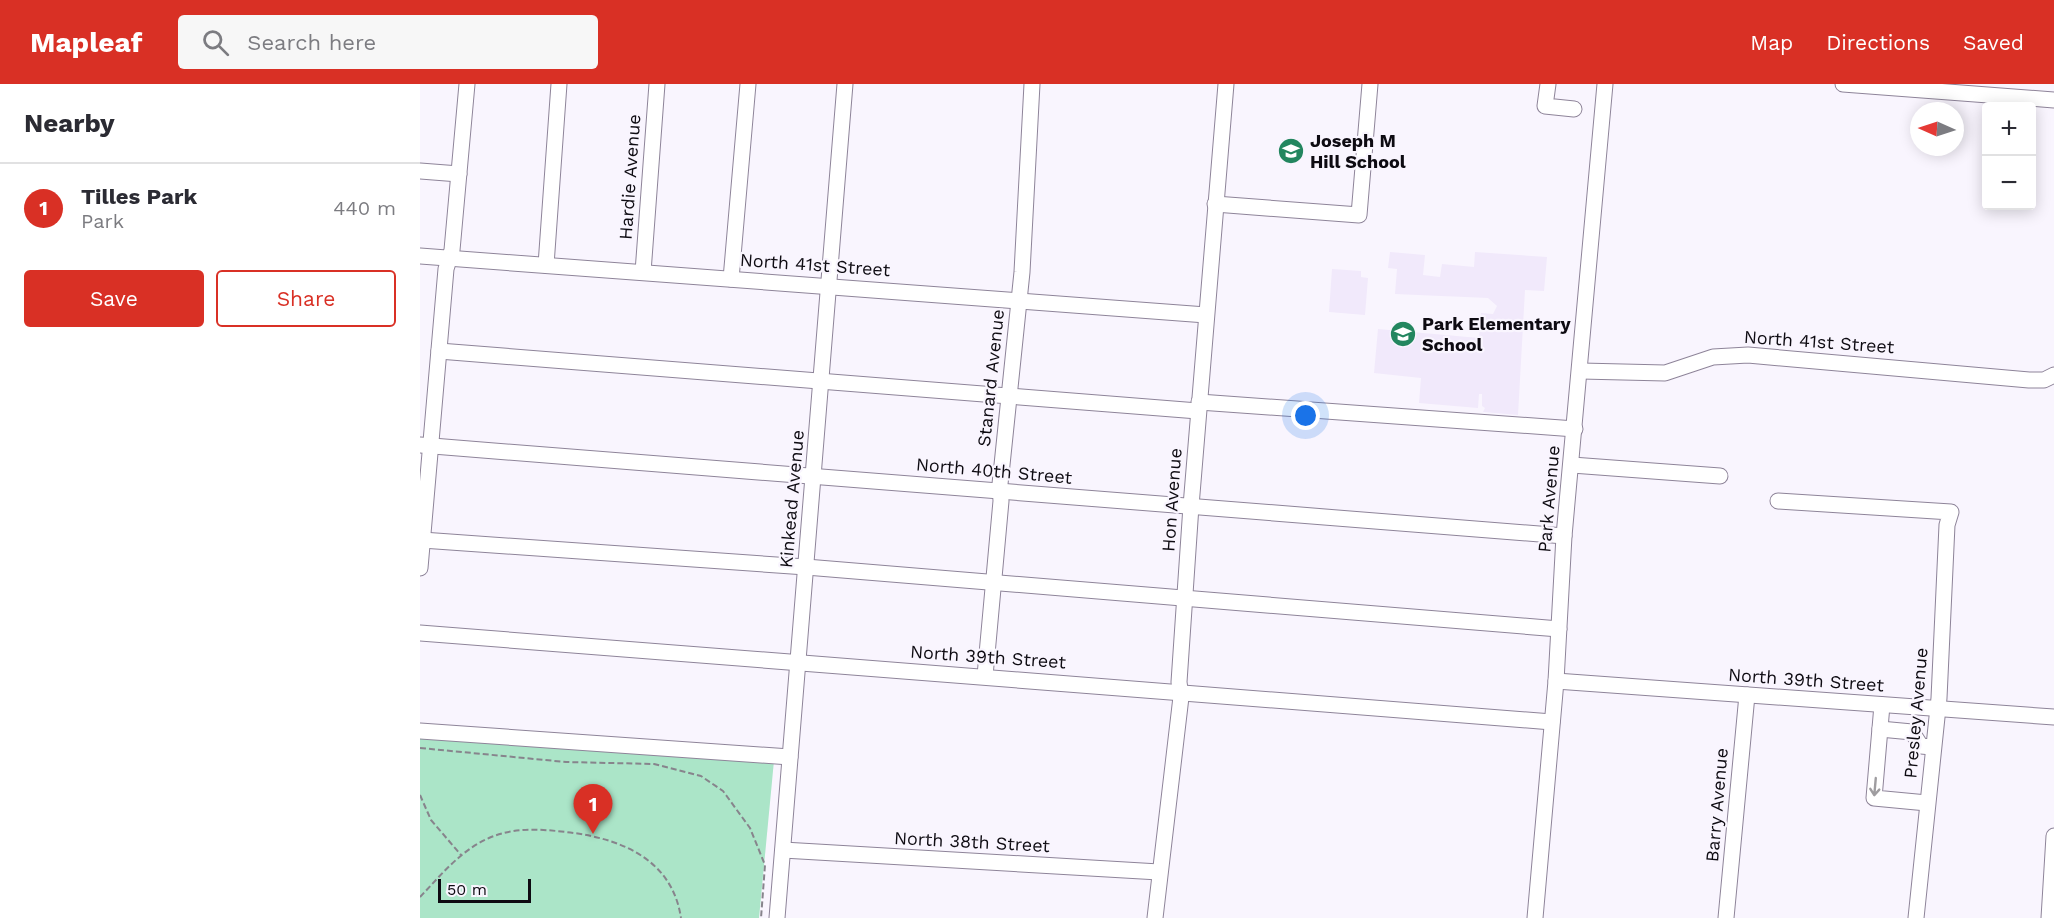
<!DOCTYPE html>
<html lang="en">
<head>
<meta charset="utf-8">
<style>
  body { margin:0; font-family:"Work Sans",sans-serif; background:#f7f7f7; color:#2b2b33 }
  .controls { position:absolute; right:18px; top:18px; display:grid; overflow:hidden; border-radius:6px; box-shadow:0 3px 15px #0003 }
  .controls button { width:54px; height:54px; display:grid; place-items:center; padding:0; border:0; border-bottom:2px solid #e1e1e2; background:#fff; color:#2b2b33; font:30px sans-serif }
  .compass { position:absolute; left:1490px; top:18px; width:54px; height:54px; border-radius:50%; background:#fff; box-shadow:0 3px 15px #0003; rotate:273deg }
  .scale { position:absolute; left:18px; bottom:15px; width:93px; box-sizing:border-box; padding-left:6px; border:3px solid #0e0b12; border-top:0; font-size:16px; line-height:21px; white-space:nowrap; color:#0e0b12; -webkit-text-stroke:4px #f9f5fe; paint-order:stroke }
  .you { position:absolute; left:886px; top:332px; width:21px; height:21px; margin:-15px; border:4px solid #fff; border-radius:50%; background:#1a73e8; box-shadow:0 0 0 9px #1a73e833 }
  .badge { display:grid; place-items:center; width:39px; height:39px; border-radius:50%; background:#d93025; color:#fff; font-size:20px; font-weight:700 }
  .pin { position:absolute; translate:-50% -50px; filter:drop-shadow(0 2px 3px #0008) }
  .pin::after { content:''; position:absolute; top:32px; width:21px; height:18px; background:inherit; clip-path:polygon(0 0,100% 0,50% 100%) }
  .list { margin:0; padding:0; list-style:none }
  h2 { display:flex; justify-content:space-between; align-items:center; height:78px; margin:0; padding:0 24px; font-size:26px }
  h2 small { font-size:20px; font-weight:400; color:#7c7c81 }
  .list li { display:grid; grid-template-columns:39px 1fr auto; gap:18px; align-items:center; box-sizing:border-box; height:90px; padding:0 24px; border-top:2px solid #e1e1e2 }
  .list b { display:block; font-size:22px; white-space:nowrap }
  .list p { margin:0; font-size:20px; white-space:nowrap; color:#7c7c81 }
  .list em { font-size:20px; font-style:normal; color:#7c7c81 }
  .actions { display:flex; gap:12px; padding:18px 24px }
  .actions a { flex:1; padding:14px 0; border:2px solid #d93025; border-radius:6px; text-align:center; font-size:21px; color:#d93025 }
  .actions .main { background:#d93025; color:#fff }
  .icon { flex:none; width:33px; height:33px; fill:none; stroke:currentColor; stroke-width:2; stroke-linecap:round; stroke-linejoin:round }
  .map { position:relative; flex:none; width:1634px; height:834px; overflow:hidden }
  header { display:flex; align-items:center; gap:36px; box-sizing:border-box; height:84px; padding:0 30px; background:#d93025; color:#fff }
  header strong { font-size:28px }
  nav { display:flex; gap:33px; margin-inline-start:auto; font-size:21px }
  .search { width:420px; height:54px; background:#f7f7f7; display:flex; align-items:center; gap:15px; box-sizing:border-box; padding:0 21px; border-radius:6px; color:#7c7c81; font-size:22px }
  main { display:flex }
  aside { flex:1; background:#fff }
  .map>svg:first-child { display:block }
</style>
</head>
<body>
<header>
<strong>Mapleaf</strong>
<div class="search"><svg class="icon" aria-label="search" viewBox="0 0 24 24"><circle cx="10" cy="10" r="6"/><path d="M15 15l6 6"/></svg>Search here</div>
<nav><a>Map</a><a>Directions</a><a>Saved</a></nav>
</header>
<main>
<aside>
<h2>Nearby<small></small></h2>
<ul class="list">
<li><span class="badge">1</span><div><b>Tilles Park</b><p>Park</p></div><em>440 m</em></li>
</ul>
<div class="actions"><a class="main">Save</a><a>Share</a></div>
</aside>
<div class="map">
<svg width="1634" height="834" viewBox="0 0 1634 834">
  <rect width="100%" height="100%" fill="#f9f5fe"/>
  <g fill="#f1e9fb">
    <polygon points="970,168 1005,171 1003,191 1020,193 1022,180 1054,183 1055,168 1127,173 1124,207 1105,206 1098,331 1063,328 1065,324 1062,322 1062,310 1059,310 1058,324 999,319 1001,294 954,289 958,245 1059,254 1061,229 1073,230 1077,222 1068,214 975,210 977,185 968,184"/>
    <polygon points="912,185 941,187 941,193 948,194 945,231 909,228"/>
  </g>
  <polygon fill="#abe5c8" points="0,642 355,666 339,834 0,834"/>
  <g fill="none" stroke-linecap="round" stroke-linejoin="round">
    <g stroke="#8e8499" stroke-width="17">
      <g id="minor">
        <polyline points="1128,0 1125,22 1154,25"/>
        <polyline points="1423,0 1634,16"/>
        <polyline points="0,87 39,90"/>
        <polyline points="795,120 939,131 950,0"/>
        <polyline points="0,172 786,231"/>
        <polyline points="126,181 139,0"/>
        <polyline points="223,188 237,0"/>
        <polyline points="311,195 328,0"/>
        <polyline points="19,267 778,327"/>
        <polyline points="1161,287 1245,289 1293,273 1328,271 1609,296 1624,296 1634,291"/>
        <polyline points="779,318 1155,345"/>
        <polyline points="0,361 1144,452"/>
        <polyline points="1152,381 1300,392"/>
        <polyline points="1358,417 1531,428 1527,441 1519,614 1496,834"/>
        <polyline points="2,456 386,483 1139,545"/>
        <polyline points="0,484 26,185 32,166 47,0"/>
        <polyline points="0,549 1132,638"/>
        <polyline points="565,592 581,417 580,400 602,188 612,0"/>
        <polyline points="1136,597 1634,633"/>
        <polyline points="1462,621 1454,714 1507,719"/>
        <polyline points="1460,645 1492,648 1501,662 1512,663"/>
        <polyline points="0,647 370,673"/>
        <polyline points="363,766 739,788"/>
        <polyline points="357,834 425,0"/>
        <polyline points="735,834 761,613 759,598 771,422 806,0"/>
        <polyline points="1115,834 1136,597 1144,452 1185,0"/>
        <polyline points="1306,834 1327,611"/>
        <polyline points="1629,834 1634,752"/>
      </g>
    </g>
    <g stroke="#87848c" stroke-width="2" stroke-dasharray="6 3" stroke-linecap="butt">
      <polyline points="0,664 146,678 234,680 281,692 303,707 330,744 345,781 341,834"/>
      <polyline points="0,711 11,736 41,771"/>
      <path d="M0,813c21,-22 41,-47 69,-59 26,-11 50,-9 77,-6 53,6 106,26 115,86"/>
    </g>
    <use href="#minor" stroke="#fff" stroke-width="15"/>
  </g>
  <defs><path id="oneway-shaft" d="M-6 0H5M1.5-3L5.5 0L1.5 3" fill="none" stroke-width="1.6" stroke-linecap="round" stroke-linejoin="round" transform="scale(1.5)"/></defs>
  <use stroke="#9f9da0" href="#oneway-shaft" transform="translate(1455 703) rotate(95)"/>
  <defs>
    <g id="school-disc" transform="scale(1.35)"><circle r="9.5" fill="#23865f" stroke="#f9f5fe"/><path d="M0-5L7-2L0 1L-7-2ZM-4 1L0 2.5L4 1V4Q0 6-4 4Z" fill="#fff"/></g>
  </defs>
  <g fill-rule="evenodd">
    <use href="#school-disc" x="871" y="67"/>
    <use href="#school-disc" x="983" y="250"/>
  </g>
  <g text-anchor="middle" stroke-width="4.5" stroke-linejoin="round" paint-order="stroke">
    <g font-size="18" font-weight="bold" fill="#0e0b12" stroke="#f9f5fe" text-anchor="start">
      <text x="890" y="63">Joseph M<tspan x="890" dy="21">Hill School</tspan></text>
      <text x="1002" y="246">Park Elementary<tspan x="1002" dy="21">School</tspan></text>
    </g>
    <g font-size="18" fill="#0e0b12" stroke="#f9f5fe">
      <text transform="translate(210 93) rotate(-86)" y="6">Hardie Avenue</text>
      <text transform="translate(395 181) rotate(4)" y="6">North 41st Street</text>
      <text transform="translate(1399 258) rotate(4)" y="6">North 41st Street</text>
      <text transform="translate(571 294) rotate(-84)" y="6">Stanard Avenue</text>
      <text transform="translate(574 387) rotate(5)" y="6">North 40th Street</text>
      <text transform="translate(372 415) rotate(-85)" y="6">Kinkead Avenue</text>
      <text transform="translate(1129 415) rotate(-85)" y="6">Park Avenue</text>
      <text transform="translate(752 416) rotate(-86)" y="6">Hon Avenue</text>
      <text transform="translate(568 573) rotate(4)" y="6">North 39th Street</text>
      <text transform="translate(1386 596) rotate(4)" y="6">North 39th Street</text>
      <text transform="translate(1496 629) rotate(-85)" y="6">Presley Avenue</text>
      <text transform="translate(1297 721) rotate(-85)" y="6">Barry Avenue</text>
      <text transform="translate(552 758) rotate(3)" y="6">North 38th Street</text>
    </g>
  </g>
</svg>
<div class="controls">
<button>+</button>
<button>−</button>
</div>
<svg class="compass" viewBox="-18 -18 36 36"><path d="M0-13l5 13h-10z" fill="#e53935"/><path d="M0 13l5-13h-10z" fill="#7c7c81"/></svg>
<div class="scale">50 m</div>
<div class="you"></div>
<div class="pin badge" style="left:173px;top:750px">1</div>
</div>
</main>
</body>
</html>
